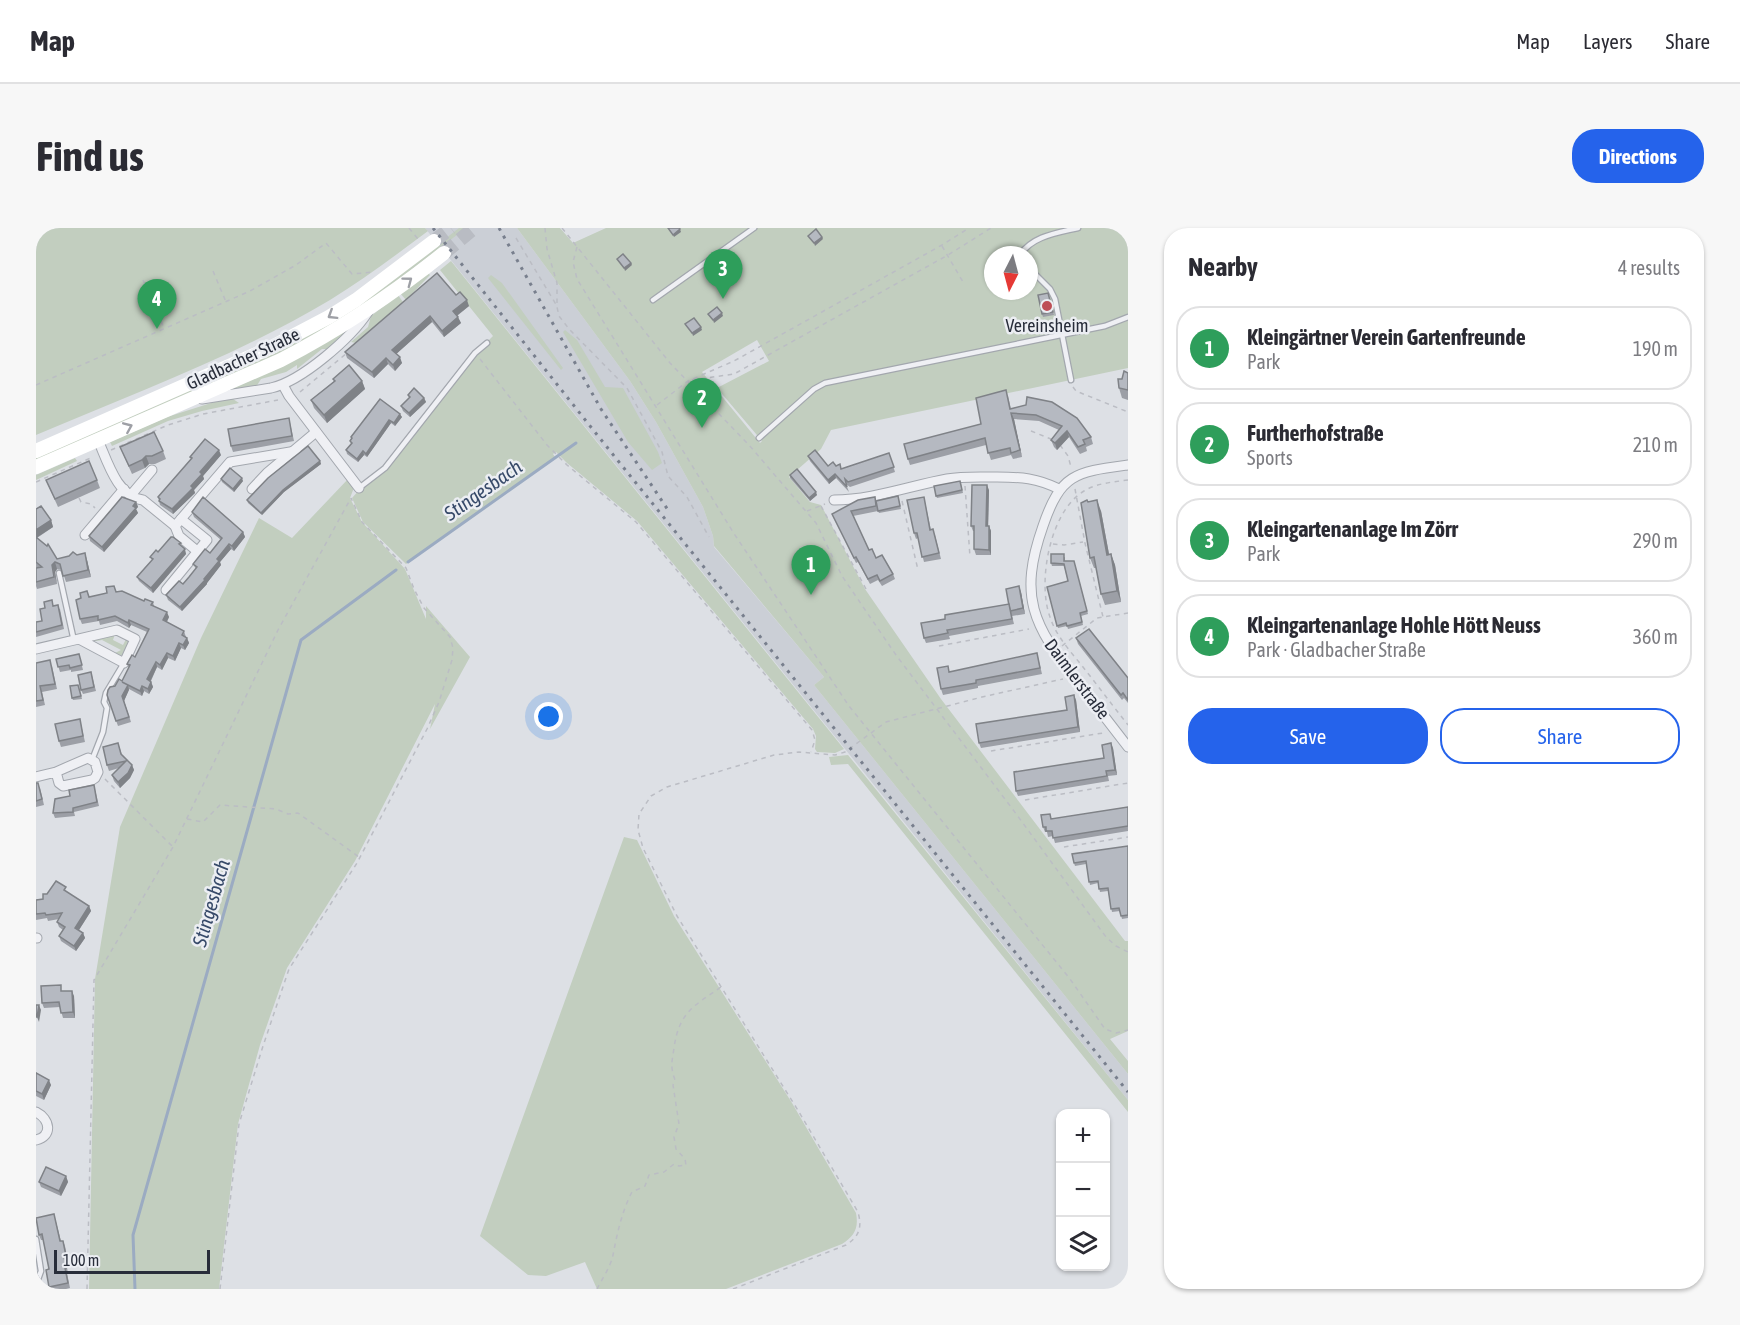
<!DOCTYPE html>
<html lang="en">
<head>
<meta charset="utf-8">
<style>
  body { margin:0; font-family:"Asap Condensed",sans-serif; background:#f7f7f7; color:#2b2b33 }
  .controls { position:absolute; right:18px; bottom:18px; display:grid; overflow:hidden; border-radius:12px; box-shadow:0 2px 4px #0004 }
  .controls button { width:54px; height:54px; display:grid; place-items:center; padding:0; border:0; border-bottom:2px solid #e1e1e2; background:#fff; color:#2b2b33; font:30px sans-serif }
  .compass { position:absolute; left:948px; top:18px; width:54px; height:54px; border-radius:50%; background:#fff; box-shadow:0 2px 4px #0004; rotate:186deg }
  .scale { position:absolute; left:18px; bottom:15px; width:156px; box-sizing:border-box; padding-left:6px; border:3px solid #282d3a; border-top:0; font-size:16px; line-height:21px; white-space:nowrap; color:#282d3a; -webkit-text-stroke:4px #eceef3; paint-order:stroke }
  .you { position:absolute; left:513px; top:489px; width:21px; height:21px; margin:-15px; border:4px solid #fff; border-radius:50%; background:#1a73e8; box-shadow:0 0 0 9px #1a73e833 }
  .badge { display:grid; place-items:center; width:39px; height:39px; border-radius:50%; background:#2563eb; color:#fff; font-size:20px; font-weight:700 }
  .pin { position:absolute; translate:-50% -50px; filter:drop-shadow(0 2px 3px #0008) }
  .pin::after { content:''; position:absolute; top:32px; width:21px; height:18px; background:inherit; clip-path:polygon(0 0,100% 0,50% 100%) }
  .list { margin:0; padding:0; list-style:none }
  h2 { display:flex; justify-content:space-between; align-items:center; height:78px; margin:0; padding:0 24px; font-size:26px }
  h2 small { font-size:20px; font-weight:400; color:#7c7c81 }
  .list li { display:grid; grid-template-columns:39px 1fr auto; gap:18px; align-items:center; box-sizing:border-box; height:84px; margin:0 12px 12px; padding:0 12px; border:2px solid #e1e1e2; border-radius:24px }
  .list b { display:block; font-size:22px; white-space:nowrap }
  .list p { margin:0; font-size:20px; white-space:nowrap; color:#7c7c81 }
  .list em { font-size:20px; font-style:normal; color:#7c7c81 }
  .actions { display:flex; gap:12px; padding:18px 24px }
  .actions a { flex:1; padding:14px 0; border:2px solid #2563eb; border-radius:24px; text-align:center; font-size:21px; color:#2563eb }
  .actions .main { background:#2563eb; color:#fff }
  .icon { flex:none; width:33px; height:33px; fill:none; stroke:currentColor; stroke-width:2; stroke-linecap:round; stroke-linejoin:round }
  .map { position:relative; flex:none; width:1092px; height:1061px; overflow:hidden; border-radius:24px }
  header { display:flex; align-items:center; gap:36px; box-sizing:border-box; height:84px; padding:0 30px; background:#fff; border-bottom:2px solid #e1e1e2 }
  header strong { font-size:28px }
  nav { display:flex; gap:33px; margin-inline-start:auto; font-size:21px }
  .intro { display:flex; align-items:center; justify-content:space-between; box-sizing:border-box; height:144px; padding:0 36px }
  h1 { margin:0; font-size:42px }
  .button { padding:15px 27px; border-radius:24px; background:#2563eb; color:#fff; font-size:21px; font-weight:700 }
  main { display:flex; gap:36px; padding:0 36px }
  aside { flex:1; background:#fff; border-radius:24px; box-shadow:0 2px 4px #0004 }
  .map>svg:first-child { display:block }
</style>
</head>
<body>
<header>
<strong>Map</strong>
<nav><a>Map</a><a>Layers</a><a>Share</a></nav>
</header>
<div class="intro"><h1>Find us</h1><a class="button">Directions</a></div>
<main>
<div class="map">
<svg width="1092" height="1061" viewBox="0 0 1092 1061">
  <rect width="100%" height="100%" fill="#dde0e5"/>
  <polygon fill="#cbcfd6" points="389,0 481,0 594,153 620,194 667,279 677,308 678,319 788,449 778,457 1092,846 1092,872"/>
  <g fill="#c2cebf" fill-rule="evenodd">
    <path d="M0,0h389l3,3c-32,24 -64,48 -98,69 -92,55 -195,93 -294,135z"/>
    <polygon points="423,0 430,0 323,82 233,132 0,235 0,228 354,54"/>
    <path d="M481,0h43l13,15 33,-15h522v140l-297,62 -10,19 -32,28 21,25 11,3 44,84 76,110 184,242h3v90l-18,8 18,22v13l-314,-389 10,-8 -110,-131 -1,-10 -10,-29 -47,-85 -26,-41zM957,27h36v36h-36zM721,112l12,21 -52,27 45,53 -2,2 -58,-71z"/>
    <polygon points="415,33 808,521 799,525 781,524 779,521 780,508 777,501 601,293 531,235 520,224 517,226 519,229 370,336 327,294 316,270 325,260 343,247 439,126 457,108 404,42"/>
    <polygon points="392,45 394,47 370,72 364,65"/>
    <polygon points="455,47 466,55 527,140 525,142 452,50"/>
    <polygon points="362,67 367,74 320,115 315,114 332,99 335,88"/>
    <polygon points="312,102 292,121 286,121 261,141 261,137 250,144 225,151 220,159 186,165 245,138"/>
    <polygon points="529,102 541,112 569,159 587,160 622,224 626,235 616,242 592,214 527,104"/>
    <polygon points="194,169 203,175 166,183 132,193 76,218 74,214 131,189"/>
    <polygon points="39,230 41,233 0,252 0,247"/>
    <polygon points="313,250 319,257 314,270 326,294 369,341 390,391 390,378 434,429 394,501 399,476 319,633 251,740 224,817 202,896 183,1061 53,1061 59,751 84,599 165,410 223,290 256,310"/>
    <polygon points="79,406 77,412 87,417 90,411 93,413 86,427 84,428 77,426 85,422 66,412 55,414 56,411"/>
    <polygon points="812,527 1092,872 1092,884 812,536 795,537 793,529"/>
    <path d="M588,609l13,3 37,76 118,187 64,110c3,16 -2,23 -14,31l-116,45h-129l-12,-27 -39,14 -18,-1 -48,-39z"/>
  </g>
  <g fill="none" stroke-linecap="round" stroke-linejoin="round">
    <g stroke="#9babc2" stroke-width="3">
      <polyline points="372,334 540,215"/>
      <polyline points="99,1061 97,1007 265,412 360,342"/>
    </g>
    <g stroke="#b9bcc3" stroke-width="14" stroke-dasharray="14 7" stroke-linecap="butt">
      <polyline points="398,13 415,0"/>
      <polyline points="408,25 438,0"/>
    </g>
    <g stroke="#a3a7ae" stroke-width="7">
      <g id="service">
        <path d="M984,27c12,-19 37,-22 58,-27"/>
        <polyline points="993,40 1014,61 1019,71 1035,152"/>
        <polyline points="617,72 718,0"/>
        <polyline points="723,210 778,161 789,155 1069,98 1092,89"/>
        <polyline points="323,260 349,240 439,125 451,115"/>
        <polyline points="23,345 38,413"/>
        <polyline points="56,532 67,504 71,480 68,474 70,465 88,435"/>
        <polyline points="0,1011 5,1043 0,1057"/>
      </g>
    </g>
    <g stroke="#a3a7ae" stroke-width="11">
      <g id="minor">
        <polyline points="247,157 253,168 323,260"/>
        <path d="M166,171l69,-11c31,-7 80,-50 97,-76"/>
        <path d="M62,212c9,20 19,57 45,60l32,26 4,10 18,15"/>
        <path d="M1092,237c-52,7 -67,8 -85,61 -25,71 -10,99 34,155 17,22 34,44 51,66"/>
        <polyline points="216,261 231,245 280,204"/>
        <polyline points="95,267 116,242"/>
        <path d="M798,272c38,0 75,-14 113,-21 16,-3 33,-2 50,-2 24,0 40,1 62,12"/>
        <polyline points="139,298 194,234 260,223"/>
        <polyline points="49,307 88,261"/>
        <polyline points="130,362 171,312 145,291"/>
        <polyline points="0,421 81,402 99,411 88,435 43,411"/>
        <polyline points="0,549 20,544 52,530 59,534 62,544 59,550 56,552 27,558 23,555 20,544"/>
        <polyline points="0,710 1,710"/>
        <path d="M0,884c14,7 17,24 0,28"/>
      </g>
    </g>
    <g stroke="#bbbdc4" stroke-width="1.5" stroke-dasharray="4.5 4.5" stroke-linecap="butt">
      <polyline points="373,0 382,11"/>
      <polyline points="509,0 511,21 521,55 521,79 523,88 533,101 591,160 626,224 632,248 651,269 673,309"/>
      <polyline points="526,0 634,135 713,217 780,295 806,348 860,427 981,587 1070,709 1080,718 1092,724"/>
      <polyline points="480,10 521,78"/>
      <polyline points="906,18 927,54"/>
      <polyline points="541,19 537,34 541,51 697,304 813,478 1034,751 1069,801 1080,805 1092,802"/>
      <polyline points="177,43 190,74"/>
      <polyline points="107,52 128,100"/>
      <polyline points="955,57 957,56"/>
      <polyline points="444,131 511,217 531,237 600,294 776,502 779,512 775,524"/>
      <polyline points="656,152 698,146 912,27 955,0"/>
      <polyline points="0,157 214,63 260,37 290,15 316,46 338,44"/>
      <polyline points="1037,159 1040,163 1092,184"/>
      <polyline points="264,164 311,125"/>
      <polyline points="621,177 652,153 698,133 906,17 933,0"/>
      <polyline points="995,203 1015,211"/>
      <polyline points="1024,217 1032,228 1035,239"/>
      <polyline points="75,222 132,197 167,186 242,172"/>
      <path d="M1092,252c-15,2 -31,3 -44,11 -34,20 -47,91 -34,126 6,19 21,35 33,50 15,19 30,39 45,58"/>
      <polyline points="0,254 57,229"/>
      <polyline points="929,258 934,329"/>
      <polyline points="1039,261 1049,315 1067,389"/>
      <polyline points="43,270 45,274 55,276 59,280"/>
      <polyline points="866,273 882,342"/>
      <polyline points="785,278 830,361"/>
      <polyline points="771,283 789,276"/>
      <polyline points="1017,316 1028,317 1047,314"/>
      <polyline points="903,418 993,401"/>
      <polyline points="1026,418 1061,390 1092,385"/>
      <polyline points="955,523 1067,505"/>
      <polyline points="69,551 137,619"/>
      <polyline points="989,572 1092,555"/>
      <polyline points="151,591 167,594 184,577 240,581 252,586 262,585 323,629"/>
      <polyline points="1028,619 1092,609"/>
      <polyline points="51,1061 58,752 137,619 242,402 315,270"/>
      <polyline points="184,1061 203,896 227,818 253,741 321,635 391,501 403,474 416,432 417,420 414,409 388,380 378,361 370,340 326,294 315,270"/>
      <path d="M561,1061c5,-10 14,-23 16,-34 4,-21 9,-44 19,-63l13,-6 4,-11 15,-3 10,-8 5,2 7,-1 -1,-6 -9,-10 -2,-12 5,-13 -6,-39 2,-5c-5,-14 -3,-18 -1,-32 5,-36 20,-42 47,-61"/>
      <path d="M697,1061l113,-44c14,-9 16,-18 12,-33l-59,-100 -122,-196 -34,-68 -5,-18 1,-16 12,-18 16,-9 107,-32 25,-3 36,3 10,-3 41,-30 96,-25 81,-18"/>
    </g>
    <use href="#service" stroke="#eff0f4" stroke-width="4.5"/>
    <use href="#minor" stroke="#eff0f4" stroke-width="9"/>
    <g stroke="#fff" stroke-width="14">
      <polyline points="0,223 236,119 293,89 320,72 398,13"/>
      <path d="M0,239l245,-107c58,-30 112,-66 163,-107"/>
    </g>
    <g stroke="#787f8d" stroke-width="3" stroke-dasharray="3 6" stroke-linecap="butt">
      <polyline points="397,0 558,203 1092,864"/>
      <polyline points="463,0 565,181 632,282"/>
    </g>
  </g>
  <g fill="#9c9fa6">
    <polygon points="1012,65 1018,87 1007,89 1006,86"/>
    <polygon points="420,67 433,78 421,88 425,95 408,109 396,94 360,126 366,135 359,143 352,136 338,150 311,130 309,124"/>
    <polygon points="1092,145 1092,172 1086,170 1083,160 1086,151"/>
    <polygon points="297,151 326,153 329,161 291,195 278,180 275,172 298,153"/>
    <polygon points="372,167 388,170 390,174 374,189 367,183 365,178 373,170"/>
    <polygon points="972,168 975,181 990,177 1055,209 1057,216 1050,219 1051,223 1044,226 1033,209 1021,222 1018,219 1015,212 1023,202 1003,193 978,191 986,229 977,231 975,227 955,232 950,217 874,237 872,231 945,196"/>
    <polygon points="344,171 366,189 359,198 355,195 331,229 328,227 322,234 311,226 310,222 315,216 314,213 316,211 315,209"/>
    <polygon points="253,190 258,213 197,224 195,218"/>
    <polygon points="84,219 127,223 130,231 119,236 113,236 109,240 96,246"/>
    <polygon points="853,225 859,244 814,259 810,256 813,264 800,250 793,256 774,233 772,228 792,238 800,238 805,241"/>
    <polygon points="185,227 167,248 168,251 158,262 159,265 137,286 124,277 122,269 155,231 154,229"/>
    <polygon points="284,233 285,236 248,264 226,287 212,275 211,272"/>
    <polygon points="754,247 781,267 774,273 754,250"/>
    <polygon points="185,251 207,253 198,264 186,254"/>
    <polygon points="10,252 61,252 64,260 22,279"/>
    <polygon points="925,256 927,265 901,270 900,268"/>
    <polygon points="953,262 952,298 953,298 955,303 955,327 940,327 938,321 938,303 937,303 935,298"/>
    <polygon points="862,268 865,281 843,285 842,283 817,288 833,322 857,346 859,351 846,358 842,352 834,356 822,334 820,335 796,286 839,269 840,273"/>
    <polygon points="888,269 895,302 899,307 905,331 888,334 882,310 880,311 878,305"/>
    <polygon points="100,274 102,279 100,281 102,285 68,324 54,313 53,308"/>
    <polygon points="1052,274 1065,283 1073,326 1075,326 1079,337 1085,374 1069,377 1065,366 1060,340 1058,340 1054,330"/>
    <polygon points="0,281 15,292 17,299 1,310 21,331 51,332 55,349 30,354 26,342 21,341 19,344 21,356 1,361 0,358 0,340 1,340 0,339"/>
    <polygon points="156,284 207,304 209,309 198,323 195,321 184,334 185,337 171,355 171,356 146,383 132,372 130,367 147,356 160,341 157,336 174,325 185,312 158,289"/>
    <polygon points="146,319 150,326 117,365 103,353 101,349 116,332 114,329 122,324"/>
    <polygon points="1029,329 1029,333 1038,333 1052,386 1045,388 1047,397 1032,401 1031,398 1022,400 1011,359 1032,353 1028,338 1016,338 1015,335"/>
    <polygon points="80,364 108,373 117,374 118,378 133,389 131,394 148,403 150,409 151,410 153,415 149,422 145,420 139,433 132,430 126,442 121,439 115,453 117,459 113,466 108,463 106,468 93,461 88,473 95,494 82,498 71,467 79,458 86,453 93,440 91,436 99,429 111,404 95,397 93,400 81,393 64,397 63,393 46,396 44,391 53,369"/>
    <polygon points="985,364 989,386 976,388 978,396 913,408 914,411 890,415 888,410 909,391 973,376"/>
    <polygon points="18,378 24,381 28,401 0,409 0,394 6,393"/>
    <polygon points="1040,410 1092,450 1092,475 1088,470 1086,472 1042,416"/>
    <polygon points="1001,425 1006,446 942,458 942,460 907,467 905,461 914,444"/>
    <polygon points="43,426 47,442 35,444 35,442 24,444 20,431"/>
    <polygon points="0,435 16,438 21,461 6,464 9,477 0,479"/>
    <polygon points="55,444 60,463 47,466 45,462"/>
    <polygon points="43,459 46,471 37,472 36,470"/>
    <polygon points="1040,472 1044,504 945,520 943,515 1031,482"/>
    <polygon points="45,496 49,514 25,519 23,513"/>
    <polygon points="82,515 86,527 96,537 98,542 94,550 84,560 78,553 76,547 83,540 73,543 71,537"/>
    <polygon points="1077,520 1081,547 1072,548 1073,553 982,568 980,563 1068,530"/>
    <polygon points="0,555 4,560 8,577 0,579"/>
    <polygon points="58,557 63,578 38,584 39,588 19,590 17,585 34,568"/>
    <polygon points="1092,579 1092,603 1019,615 1017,608 1012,609 1011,604 1009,604 1007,599 1016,591"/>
    <polygon points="1092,618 1092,690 1086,691 1084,683 1076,684 1072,663 1064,664 1062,655 1054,657 1050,636 1039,638 1038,635"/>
    <polygon points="32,665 53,678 55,683 43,702 47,705 49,710 40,723 25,713 23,708 27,702 23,699 21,694 23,691 12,693 11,690 0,692 0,672 7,671"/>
    <polygon points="27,763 38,768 39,790 27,790 24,779 8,780 6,775"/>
    <polygon points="0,844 15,857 8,872 0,868"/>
    <polygon points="30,948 32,954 25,968 5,959 3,954"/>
    <polygon points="18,986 25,1013 27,1013 29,1018 32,1033 30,1034 32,1045 31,1045 34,1060 30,1061 14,1061 13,1041 7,1012 5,1012 3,1007"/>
  </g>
  <g fill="#7f8287">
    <polygon points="644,1 645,4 638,9 637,7"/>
    <polygon points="786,9 787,11 779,18 778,15"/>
    <polygon points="595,35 596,37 589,43 588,40"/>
    <polygon points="431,72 433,78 419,89 417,83"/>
    <polygon points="686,85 687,88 678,95 677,92"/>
    <polygon points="394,88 396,94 358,128 356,122"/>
    <polygon points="422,89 425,95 408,109 406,103"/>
    <polygon points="665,99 666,102 657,108 656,105"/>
    <polygon points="364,129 366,135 359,143 357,137"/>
    <polygon points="350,130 352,136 338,150 336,144"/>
    <polygon points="326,153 329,161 291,195 288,187"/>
    <polygon points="388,170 390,174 374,189 373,185"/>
    <polygon points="975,185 978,191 986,229 984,222"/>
    <polygon points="364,186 366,189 359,198 358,195"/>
    <polygon points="353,192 355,195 331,229 330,226"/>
    <polygon points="1031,203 1033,209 1021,222 1019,215"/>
    <polygon points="183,222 185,227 167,248 168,251 158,262 159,265 137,286 136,281 155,258 164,244"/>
    <polygon points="327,223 328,227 322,234 321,231"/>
    <polygon points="110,228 113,236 109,240 106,232"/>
    <polygon points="284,233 285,236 248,264 226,287 225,285 247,262"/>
    <polygon points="799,246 800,250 793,256 792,252"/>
    <polygon points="206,250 207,253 198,264 197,261"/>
    <polygon points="951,257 953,262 952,303 950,298"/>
    <polygon points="780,264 781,267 774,273 773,270"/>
    <polygon points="1061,272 1065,283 1075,337 1071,327"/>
    <polygon points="100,274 102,279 100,281 102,285 68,324 66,319"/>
    <polygon points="15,292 17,299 0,310 0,302"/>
    <polygon points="953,298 955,303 955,327 953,322"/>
    <polygon points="207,304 209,309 198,323 196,318"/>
    <polygon points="193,316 195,321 184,334 185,337 171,355 171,356 146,383 144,379 168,351 181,331"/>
    <polygon points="149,321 150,326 117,365 115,360"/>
    <polygon points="49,325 51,332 55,349 52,342"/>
    <polygon points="1075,326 1079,337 1085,374 1081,363"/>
    <polygon points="19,334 21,341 19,344 21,356 16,337"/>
    <polygon points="983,358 985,364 989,386 987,380"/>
    <polygon points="131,384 133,389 129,397 127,392"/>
    <polygon points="93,392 95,397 93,400 92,395"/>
    <polygon points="151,410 153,415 149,422 147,417"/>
    <polygon points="143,415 145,420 139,433 137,428"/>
    <polygon points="131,425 132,430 126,442 124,437"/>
    <polygon points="120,434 121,439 113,456 111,451"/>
    <polygon points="115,454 117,459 113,466 112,461"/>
    <polygon points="92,457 93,462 88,473 95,494 86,468"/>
    <polygon points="106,458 108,463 106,468 104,463"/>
    <polygon points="1038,467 1040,472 1044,504 1042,499"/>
    <polygon points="1075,515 1077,520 1081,547 1079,542"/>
    <polygon points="96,537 98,542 94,550 84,560 82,554"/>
    <polygon points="53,678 55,683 41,705 39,700"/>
    <polygon points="47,705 49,710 40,723 38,718"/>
    <polygon points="36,763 38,768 39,790 37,784"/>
    <polygon points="3,777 5,782 3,794 1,789"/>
    <polygon points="13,852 15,857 8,872 6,866"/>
    <polygon points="30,948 32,954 25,968 23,963"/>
  </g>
  <g fill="#b5b9c1" stroke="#7f8287" stroke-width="1.5">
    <polygon points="632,0 643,0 644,1 637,7"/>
    <polygon points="780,1 786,9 778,15 772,8"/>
    <polygon points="587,26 595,35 588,40 581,31"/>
    <polygon points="401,45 420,67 424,64 431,72 417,83 422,89 406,103 394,88 356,122 364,129 357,137 350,130 336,144 309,124"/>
    <polygon points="1012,65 1017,84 1006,86 1002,67"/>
    <polygon points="681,79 686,85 677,92 672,86"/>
    <polygon points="658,90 665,99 656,105 649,96"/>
    <polygon points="313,137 326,153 288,187 275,172 299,153 297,151"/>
    <polygon points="1088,143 1092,145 1092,162 1083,160 1082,151 1086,151"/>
    <polygon points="378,160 388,170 373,185 365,178 374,169 372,167"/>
    <polygon points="970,162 974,181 990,177 991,169 1016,174 1041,190 1055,209 1047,212 1049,216 1042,219 1031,203 1019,215 1015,212 1026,198 1000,187 975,185 984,222 975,225 974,220 952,225 949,210 872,231 868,216 945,196 940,170"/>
    <polygon points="344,171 364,186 358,195 353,192 330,226 327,223 321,231 310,222 316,215 314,213 316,210 315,209"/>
    <polygon points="253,190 256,208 195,218 192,201"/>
    <polygon points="118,204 127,223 116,228 110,228 106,232 93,238 84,219"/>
    <polygon points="169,211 183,222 164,244 166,246 155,258 157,260 136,281 123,273 124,271 122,269 156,230 154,229"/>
    <polygon points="272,218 284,233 247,262 225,285 211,272 232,250"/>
    <polygon points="779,222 792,238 797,234 800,238 804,236 805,241 853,225 858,239 812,254 809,251 811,259 799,246 792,252 772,228"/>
    <polygon points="53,233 61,252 19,271 10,252"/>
    <polygon points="194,240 206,250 197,261 185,251"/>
    <polygon points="761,241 780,264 773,270 754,247"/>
    <polygon points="924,253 926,262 900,268 898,258"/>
    <polygon points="936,257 951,257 950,298 953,298 953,322 938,321 938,298 935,298"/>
    <polygon points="862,268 864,278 842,283 840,273"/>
    <polygon points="86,269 100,274 97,278 100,280 66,319 53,308"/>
    <polygon points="167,269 207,304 196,318 193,316 181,331 183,333 168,351 169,352 144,379 130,367 143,353 147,356 153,349 161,339 157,336 169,321 174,325 186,310 156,284"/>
    <polygon points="839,269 840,278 815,283 833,322 836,321 840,330 846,327 857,346 844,353 841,347 832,351 820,329 818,330 796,286 822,272"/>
    <polygon points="888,269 894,302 897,301 903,325 886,329 881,305 878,305 871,272"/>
    <polygon points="1051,272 1052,274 1061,272 1071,327 1075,326 1081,363 1065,366 1058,329 1054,330 1045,275"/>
    <polygon points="5,278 15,292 0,302 0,281"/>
    <polygon points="0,309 11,318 12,316 21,331 33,328 37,324 41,327 49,325 52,342 27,348 24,336 19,334 16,337 18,349 0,354 0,340 6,339 0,334"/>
    <polygon points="135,309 137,309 145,315 143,316 149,321 115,360 101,349 117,331 114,329 120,322 122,324"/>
    <polygon points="1015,326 1028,326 1028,333 1038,333 1051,383 1044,385 1046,394 1031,398 1030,395 1021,398 1011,359 1032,353 1028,336 1015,335"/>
    <polygon points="78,358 80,364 86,363 108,373 109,371 117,374 115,377 131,384 127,392 148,403 146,407 151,410 147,417 143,415 137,428 131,425 124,437 120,434 111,451 115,454 112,461 106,458 104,463 86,454 92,457 86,468 93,489 80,493 71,467 72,462 74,459 79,458 83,451 86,453 94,437 91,436 96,427 99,429 113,401 93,392 92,395 79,388 62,392 62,388 44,391 40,372 45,370 44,365 51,363 53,369 71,365 70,359"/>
    <polygon points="983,358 987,380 974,383 970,361"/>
    <polygon points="16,372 17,378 22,377 26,397 0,404 0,394 6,393 4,381 9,380 8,374"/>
    <polygon points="973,376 976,391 911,402 912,405 888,410 885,395 909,391 909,387"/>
    <polygon points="1053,401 1092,450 1092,472 1087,465 1085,467 1040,410"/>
    <polygon points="1001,425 1004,440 940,452 940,455 905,461 901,440 912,438 913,444"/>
    <polygon points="43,426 46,437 34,440 33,437 22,439 20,431"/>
    <polygon points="14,432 19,456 4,458 7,472 0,473 0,435"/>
    <polygon points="55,444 58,459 45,462 42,447"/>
    <polygon points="42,457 45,468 36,470 34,458"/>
    <polygon points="1038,467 1042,499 943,515 940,496 1031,482 1029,469"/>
    <polygon points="44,491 47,508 23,513 19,496"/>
    <polygon points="82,515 85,526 96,537 92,545 82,554 76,547 90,533 71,537 67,519"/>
    <polygon points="1075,515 1079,542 1070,543 1071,548 980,563 978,544 1068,530 1066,517"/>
    <polygon points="0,555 2,555 6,571 0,573"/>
    <polygon points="58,557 61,574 37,580 37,584 17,585 19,571 34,568 33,562"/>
    <polygon points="1092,579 1092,598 1017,610 1016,603 1010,603 1010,599 1007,599 1005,587 1014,586 1015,591"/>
    <polygon points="1092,618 1092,687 1085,688 1083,680 1075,681 1072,660 1063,661 1062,653 1053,654 1050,633 1038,635 1036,626"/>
    <polygon points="20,653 30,659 28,662 53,678 39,700 47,705 38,718 23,708 29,699 21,694 26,685 10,687 9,685 0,686 0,672 7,671 7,666 11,666"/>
    <polygon points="25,757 25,763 36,763 37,784 25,785 23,774 6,775 5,758"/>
    <polygon points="0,777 3,777 1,789 0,789"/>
    <polygon points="0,845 13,852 6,866 0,863"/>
    <polygon points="10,939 30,948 23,963 3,954"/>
    <polygon points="18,986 24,1013 27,1013 30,1028 28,1028 30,1040 29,1040 32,1055 13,1059 10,1042 13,1041 6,1006 3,1007 0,990"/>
  </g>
  <defs><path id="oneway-chevron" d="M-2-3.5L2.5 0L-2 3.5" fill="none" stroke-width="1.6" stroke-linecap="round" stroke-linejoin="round" transform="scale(1.5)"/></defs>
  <g stroke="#9ea0a6">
    <use href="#oneway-chevron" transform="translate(372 53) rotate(-37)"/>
    <use href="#oneway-chevron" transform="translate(296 87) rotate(148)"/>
    <use href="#oneway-chevron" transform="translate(92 199) rotate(-23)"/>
  </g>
  <circle fill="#be4e57" stroke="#eceef3" stroke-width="2" cx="1011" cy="78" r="6"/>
  <g text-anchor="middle" stroke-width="5" stroke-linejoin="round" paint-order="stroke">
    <g font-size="18" fill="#282d3a" stroke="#eceef3">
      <text x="1011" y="104">Vereinsheim</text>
    </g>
    <g font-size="18" fill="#282d3a" stroke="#eceef3">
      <text transform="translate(207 131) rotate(-25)" y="6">Gladbacher Straße</text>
      <text transform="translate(1041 451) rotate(53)" y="6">Daimlerstraße</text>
    </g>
    <g font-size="20" font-style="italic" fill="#374a69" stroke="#eceef3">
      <text transform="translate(447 262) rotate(-35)" y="7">Stingesbach</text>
      <text transform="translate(175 675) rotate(-74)" y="7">Stingesbach</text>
    </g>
  </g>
</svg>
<div class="controls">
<button>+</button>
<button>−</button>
<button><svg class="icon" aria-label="layers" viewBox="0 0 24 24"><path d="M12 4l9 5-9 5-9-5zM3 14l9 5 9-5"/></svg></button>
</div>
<svg class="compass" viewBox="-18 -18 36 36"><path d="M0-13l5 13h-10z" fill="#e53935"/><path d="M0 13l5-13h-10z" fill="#7c7c81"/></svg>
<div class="scale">100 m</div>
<div class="you"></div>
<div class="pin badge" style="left:775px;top:367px;background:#2e9e5b">1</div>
<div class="pin badge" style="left:666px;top:200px;background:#2e9e5b">2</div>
<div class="pin badge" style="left:687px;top:71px;background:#2e9e5b">3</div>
<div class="pin badge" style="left:121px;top:101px;background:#2e9e5b">4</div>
</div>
<aside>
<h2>Nearby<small>4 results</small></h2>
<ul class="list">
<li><span class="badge" style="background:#2e9e5b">1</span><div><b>Kleingärtner Verein Gartenfreunde</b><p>Park</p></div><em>190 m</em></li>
<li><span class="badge" style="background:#2e9e5b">2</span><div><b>Furtherhofstraße</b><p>Sports</p></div><em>210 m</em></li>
<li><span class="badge" style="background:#2e9e5b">3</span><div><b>Kleingartenanlage Im Zörr</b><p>Park</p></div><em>290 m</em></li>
<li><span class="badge" style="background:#2e9e5b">4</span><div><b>Kleingartenanlage Hohle Hött Neuss</b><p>Park · Gladbacher Straße</p></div><em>360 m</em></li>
</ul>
<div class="actions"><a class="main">Save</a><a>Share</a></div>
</aside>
</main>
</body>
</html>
